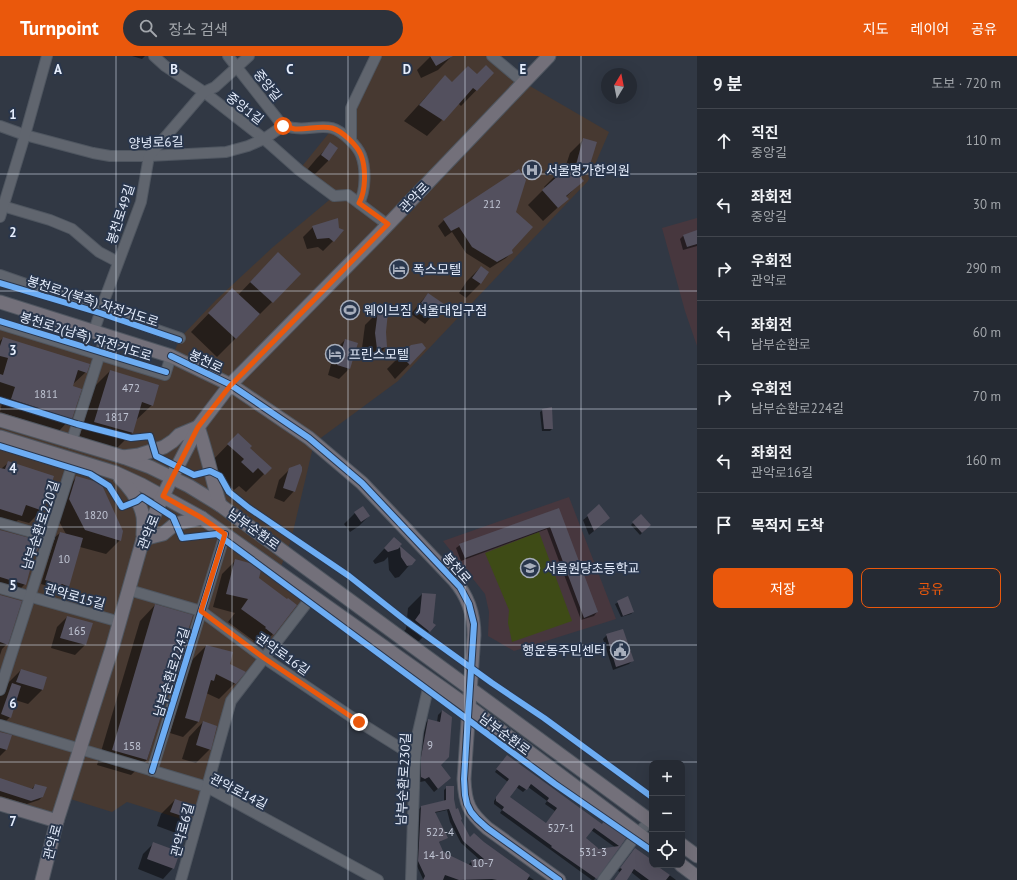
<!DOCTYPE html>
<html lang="ko">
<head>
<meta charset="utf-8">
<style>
  body { margin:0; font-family:"PT Sans","Noto Sans KR",sans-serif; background:#2d323b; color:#f1f3f6 }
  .controls { position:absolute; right:12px; bottom:12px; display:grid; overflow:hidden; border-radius:8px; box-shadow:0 4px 16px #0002 }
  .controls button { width:36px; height:36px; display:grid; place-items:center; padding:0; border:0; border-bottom:1px solid #42464e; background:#252a33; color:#f1f3f6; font:20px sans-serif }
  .compass { position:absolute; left:601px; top:12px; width:36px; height:36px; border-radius:50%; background:#252a33; box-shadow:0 4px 16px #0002; rotate:10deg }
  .stop { position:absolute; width:12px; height:12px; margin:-9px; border:3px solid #ea580c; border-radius:50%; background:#fff }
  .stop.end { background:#ea580c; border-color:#fff; box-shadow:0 1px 4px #0008 }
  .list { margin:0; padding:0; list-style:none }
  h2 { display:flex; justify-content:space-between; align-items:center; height:52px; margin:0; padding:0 16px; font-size:17px }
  h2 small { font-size:13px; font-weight:400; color:#a3a7ac }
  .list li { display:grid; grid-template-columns:26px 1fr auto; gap:12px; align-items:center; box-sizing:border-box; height:64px; padding:0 16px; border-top:1px solid #42464e }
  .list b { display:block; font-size:15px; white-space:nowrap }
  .list p { margin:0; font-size:13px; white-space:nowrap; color:#a3a7ac }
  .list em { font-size:13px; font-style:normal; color:#a3a7ac }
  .actions { display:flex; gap:8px; padding:12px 16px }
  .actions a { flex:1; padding:9px 0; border:1px solid #ea580c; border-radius:8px; text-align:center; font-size:14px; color:#ea580c }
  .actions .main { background:#ea580c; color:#fff }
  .icon { flex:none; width:22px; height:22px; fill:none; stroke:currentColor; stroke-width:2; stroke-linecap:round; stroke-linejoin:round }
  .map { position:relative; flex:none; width:697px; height:824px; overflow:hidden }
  header { display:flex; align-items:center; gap:24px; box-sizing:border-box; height:56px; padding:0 20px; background:#ea580c; color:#fff }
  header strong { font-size:19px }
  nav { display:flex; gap:22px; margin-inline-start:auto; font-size:14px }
  .search { width:280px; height:36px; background:#2d323b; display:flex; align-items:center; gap:10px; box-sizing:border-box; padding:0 14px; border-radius:22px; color:#a3a7ac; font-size:15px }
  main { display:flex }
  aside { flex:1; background:#252a33 }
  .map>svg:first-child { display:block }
</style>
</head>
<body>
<header>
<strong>Turnpoint</strong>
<div class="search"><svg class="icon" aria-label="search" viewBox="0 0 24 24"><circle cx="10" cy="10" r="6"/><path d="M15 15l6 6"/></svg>장소 검색</div>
<nav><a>지도</a><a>레이어</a><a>공유</a></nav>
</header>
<main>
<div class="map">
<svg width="697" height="824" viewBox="0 0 697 824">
  <rect width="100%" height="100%" fill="#313844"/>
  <polygon fill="#473931" points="376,0 492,0 523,26 609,76 588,125 398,325 314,387 291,484 279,516 313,539 231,645 197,768 127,746 112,756 64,741 57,765 0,748 0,268 165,318 180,282 216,244 273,191 334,140 299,114 333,72 350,84 351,52"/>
  <g fill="#47373e">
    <polygon points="697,162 697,290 685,255 662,172"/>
    <polygon points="569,441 616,563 514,595 488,580 489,556 485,538 443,485"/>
  </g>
  <polygon fill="#3e4b16" points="539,476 572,565 512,586 508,567 509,554 485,497"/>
  <g fill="#0007" fill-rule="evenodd">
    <polygon points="132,0 145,0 142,3"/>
    <polygon points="431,0 452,0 438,14 421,22 417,14"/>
    <polygon points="493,17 461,50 458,47 427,80 404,65 445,20 452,27 477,19"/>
    <polygon points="584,83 588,112 579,121 582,125 566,141 567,143 543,165 528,149 545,132 544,131 566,109 570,97"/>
    <polygon points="331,88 337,92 328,105 314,119 307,114 317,102"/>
    <polygon points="515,156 511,194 512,196 506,202 490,212 466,197 452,176 445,181 438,170 444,164"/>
    <polygon points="313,171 338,173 333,185 323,195 318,191 307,193 303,181"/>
    <polygon points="697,175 697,190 683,194 680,183 683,180"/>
    <polygon points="481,211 488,216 480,228 466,242 459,237 467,225"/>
    <polygon points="260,216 272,246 217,301 191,276 214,252 238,239"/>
    <polygon points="428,238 442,248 425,268 411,258 418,249"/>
    <polygon points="379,255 386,291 372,305 363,306 362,292 365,269"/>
    <polygon points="3,282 86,316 72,329 71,362 59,375 0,356 3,343 0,342 0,285"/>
    <polygon points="345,284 350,312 339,323 328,319 335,294"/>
    <polygon points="425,292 395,323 387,313 401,299"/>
    <polygon points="110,315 152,349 135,365 132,377 116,393 79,382 94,331"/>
    <polygon points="543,354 552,373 550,375 542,375 540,356"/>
    <polygon points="238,378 249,392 264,418 246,436 239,430 234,434 224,425 226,422 210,407"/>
    <polygon points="8,407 42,454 29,467 18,464 9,473 0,470 0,413 1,413"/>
    <polygon points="290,413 294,435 284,446 274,442 279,424"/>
    <polygon points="77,421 120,484 106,498 80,491 68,530 63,535 57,533 51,536 48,530 41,528 55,481 60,477 66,478 55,458 63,435"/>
    <polygon points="363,451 369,460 359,470 350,476 344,468 355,457"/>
    <polygon points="558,453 597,556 594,560 581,564 547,473 461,505 456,492 460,489"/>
    <polygon points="641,459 650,469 640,479 631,469"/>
    <polygon points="588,460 604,467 589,479 583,464"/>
    <polygon points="0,474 37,495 27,504 25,528 16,537 0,532"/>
    <polygon points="394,482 399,491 414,504 399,521 395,522 389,514 388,501 384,505 375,508 373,505"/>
    <polygon points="236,504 258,523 273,578 260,591 253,586 254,585 228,566 235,557 213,551 222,518"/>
    <polygon points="422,538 429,575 415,589 401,578 406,573 408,552"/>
    <polygon points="0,540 7,588 2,593 0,599"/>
    <polygon points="628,541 633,556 631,558 621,561 615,548"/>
    <polygon points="155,549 192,560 147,704 131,719 97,709 140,565"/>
    <polygon points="67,561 91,568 85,589 75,599 51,592 57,571"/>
    <polygon points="607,579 632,605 629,608 613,614 603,583"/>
    <polygon points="206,590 228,608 235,627 219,643 206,637 198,666 183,681 170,677 190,606"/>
    <polygon points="21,614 46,622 42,634 28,648 15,644 10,661 0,671 0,640 4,636 7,628"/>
    <polygon points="442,655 440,709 446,726 434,736 425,725 420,726 417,725 424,668 428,664 437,666 438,659"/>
    <polygon points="203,666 210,693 196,707 182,703 189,681"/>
    <polygon points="0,676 6,694 0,700"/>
    <path d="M504,703l97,66 24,12 -31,43h-2l-92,-67 2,-3 -8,-6v-3l14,-19 -13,-10zM516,731l7,5 5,-5 19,14 -2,3 10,7 -9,13 -37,-27zM591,774l25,18 -19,3 -13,-12z"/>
    <polygon points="0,723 32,733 35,729 42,741 39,744 27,748 0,740"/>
    <path d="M447,731l6,12 3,11 14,29 64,41h-111v-1l-7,-15 3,-55 2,-2 23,-6v-11zM447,754l3,12 11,21 19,17 -8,1 -3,3v2l-19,-8 -8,-7 -4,-8 8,-5 -12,-25z"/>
    <polygon points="175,744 190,763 176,777 157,770 161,758"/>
    <polygon points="154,787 173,812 163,823 138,813 143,798"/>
    <polygon points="632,797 652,806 652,809 656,809 676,824 641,824 631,816 625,824 614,824 620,816 618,815"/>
  </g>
  <g fill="#53505e" fill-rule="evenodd">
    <polygon points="430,0 453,0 436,10"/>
    <polygon points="486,9 494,17 477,35 473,32 444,65 419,49 445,19 452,26 468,10 477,18"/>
    <polygon points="583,82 597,86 589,112 576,109"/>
    <polygon points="330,86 338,92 329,105 321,99"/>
    <polygon points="568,107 584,125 566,140 569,143 558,152 542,134 559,119 557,116"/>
    <polygon points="519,113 526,124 516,156 533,171 512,194 513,197 497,206 472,191 459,171 451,175 443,163"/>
    <polygon points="338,162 339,172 344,174 334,186 329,182 317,183 312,170"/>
    <polygon points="697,174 697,188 687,191 683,179"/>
    <polygon points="278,196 301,218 273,247 250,226"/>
    <polygon points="481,210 489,216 481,228 472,222"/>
    <polygon points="232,232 260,258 236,283 208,257"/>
    <polygon points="428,237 444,248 436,258 421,247"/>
    <polygon points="378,254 388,256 386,276 387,291 377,293 375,277"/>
    <polygon points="3,281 90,308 87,317 78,314 73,330 82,333 72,363 11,343 15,331 0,326 0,318 3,319 8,302 0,300 0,290"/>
    <polygon points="345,283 358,287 350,313 337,309"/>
    <polygon points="422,287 426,292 410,309 400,299 411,289"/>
    <polygon points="110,314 159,329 153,350 142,346 133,377 94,366"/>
    <polygon points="552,351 553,373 544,373 542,353"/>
    <polygon points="238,377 252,390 250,392 272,412 265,419 258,412 253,417 241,406 244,403 227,388"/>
    <polygon points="8,405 54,420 43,455 26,449 22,460 0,453 0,412 5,413"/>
    <polygon points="300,408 302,411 302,415 295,436 283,432 289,412"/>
    <polygon points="76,420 101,427 123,475 121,485 85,474 69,443"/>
    <polygon points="599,448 610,462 594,475 587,459"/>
    <polygon points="363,450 370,460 361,466 354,456"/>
    <polygon points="559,452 598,556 584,562 550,471 465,502 459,488"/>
    <polygon points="641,458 651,469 642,477 632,466"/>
    <polygon points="0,474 41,485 37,496 31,494 27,509 31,510 26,529 0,521"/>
    <polygon points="60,476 83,482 69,531 62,528 56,532 52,526 45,524"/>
    <polygon points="394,481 402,488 400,490 416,504 412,509 407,510 401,501 400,491 398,493 388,496 384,492"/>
    <polygon points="235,503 253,508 257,512 261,514 259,522 287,543 288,542 297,549 274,579 265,572 266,571 241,553 248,543 226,538"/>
    <polygon points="422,537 436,538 433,567 436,569 430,576 415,564 420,557"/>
    <polygon points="0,539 22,545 8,589 0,586"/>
    <polygon points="628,540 634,556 623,560 617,545"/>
    <polygon points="155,548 193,559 147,704 112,694"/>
    <polygon points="67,560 93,567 86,589 60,582"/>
    <polygon points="623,573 634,605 616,611 606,578"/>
    <polygon points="206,589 233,596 230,608 246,616 236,628 216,618 214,625 211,624 199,666 185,662"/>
    <polygon points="21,613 47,621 43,634 16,626"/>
    <polygon points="12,627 21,630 11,662 1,658"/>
    <polygon points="442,654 452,661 449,701 441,709 451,722 438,733 429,721 425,723 421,721 421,701 428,663 440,666"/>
    <polygon points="203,665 217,670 211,694 196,689"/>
    <polygon points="0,676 12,679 7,694 0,692"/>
    <path d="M507,699l95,69 2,-3 23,16 -30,42 -36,-25 -10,-7 1,-1 -50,-36 2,-3 -8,-6v-4l13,-18 -13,-10zM531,728l18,14 -2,3 10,7 -11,15 -36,-26 9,-12 8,5zM594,772l25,18 -21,3v-1l-12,-10z"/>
    <polygon points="0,722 33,733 35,728 47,731 43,741 31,745 0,735"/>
    <path d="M446,730h8v13l2,10 2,-1 4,11 -1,1 9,17 4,-4 10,9 46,33 -3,5h-30l-5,-1 -33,1 -14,-5 -2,5h-20l2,-4 -7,-15 3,-55 25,-6zM449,753l4,11 10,21 21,18 -13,1 1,6 -25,-12 -4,-3 -4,-9 9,-4 -13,-26z"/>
    <polygon points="175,743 195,750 191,763 170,756"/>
    <polygon points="153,786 180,796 174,813 147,803"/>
    <polygon points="635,792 652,804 652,809 656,809 670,819 666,824 649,824 634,813 627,824 614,824 622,813 620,812"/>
  </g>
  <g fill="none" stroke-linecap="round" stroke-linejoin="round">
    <g stroke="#4f5660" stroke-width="12">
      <g id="minor">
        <polyline points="154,0 165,10 204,36 264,83 299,114 334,140 348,139 388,169"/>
        <path d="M228,0l55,70c4,0 8,2 12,2 12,2 25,-3 37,0 10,3 25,17 29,27 5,13 5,36 -2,48"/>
        <polyline points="492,0 523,26"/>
        <polyline points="0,70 25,79 93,97 110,100 149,100 226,96 248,90 264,83 283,70"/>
        <polyline points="351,85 351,52 376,0"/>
        <polyline points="0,151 6,151 50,164 72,173 99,196 118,206"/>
        <polyline points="0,161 25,79 47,0"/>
        <polyline points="0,219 180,282"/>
        <polyline points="0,268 165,319 171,300"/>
        <polyline points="94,275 105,242 141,146 149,100 204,36 215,31 249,0"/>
        <polyline points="71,387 106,279"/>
        <polyline points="0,467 49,481"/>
        <polyline points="0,532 120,566"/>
        <polyline points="129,534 201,555 264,602 359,666 415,701"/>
        <polyline points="0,634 74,403"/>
        <polyline points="0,669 207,731 378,824"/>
        <polyline points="152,715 225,478"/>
        <polyline points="181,824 231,645 313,539"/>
        <polyline points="411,824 415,701 418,676 430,624"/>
        <polyline points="603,824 638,777 650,765"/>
      </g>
    </g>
    <g stroke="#4f5660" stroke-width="15">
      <g id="major">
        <path d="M0,246l171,54 60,29 78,53 53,45 92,97c14,16 20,34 20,55l-10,144c1,25 5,33 23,49l72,52"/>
        <polyline points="0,364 123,401 150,411 189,430 220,449 652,766"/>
        <path d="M198,371c9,26 14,52 22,78"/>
        <polyline points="0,381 116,417 142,429 202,462 469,651 652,788"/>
        <polyline points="123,401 139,399 164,391 173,385 179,379 198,371"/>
        <path d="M120,422c10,10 20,23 23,38 1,6 0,13 0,19"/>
        <polyline points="143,483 163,478 175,468 202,462"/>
        <polyline points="0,748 57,765"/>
        <polyline points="682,789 697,800"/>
        <polyline points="681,809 697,821"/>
        <polyline points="42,824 57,765 113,589 143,483 172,421 198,371 230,329 377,180 549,0"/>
      </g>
    </g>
    <use href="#minor" stroke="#60656e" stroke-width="10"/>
    <use href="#major" stroke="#73707a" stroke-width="13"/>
    <g stroke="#29364c" stroke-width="8">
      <g id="cycleway">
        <polyline points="0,227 100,257 179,284"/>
        <polyline points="0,265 166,316"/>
        <polyline points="171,300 231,329 309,382 362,427 460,531 469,548 474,568 464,723 465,739 467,748 471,756 477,763 487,772 559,824"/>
        <polyline points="0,344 77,368 131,382 150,380 156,400 194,419 210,415 220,420 229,436 249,452 349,520 406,565 492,627 544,662 652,741"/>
        <polyline points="0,390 90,418 109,430 122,451 137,445 142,441 173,461 182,482 217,478 555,728 652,795"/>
        <polyline points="152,715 225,478"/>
      </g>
    </g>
    <use href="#cycleway" stroke="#6dadf4" stroke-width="6"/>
  </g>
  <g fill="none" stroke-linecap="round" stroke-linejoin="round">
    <path stroke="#ea580c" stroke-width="5" d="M283,70c4,0 8,2 12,3 12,1 25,-4 37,-1 10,3 25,17 29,27 5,13 5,36 -2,48l29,21 -158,162 -32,41 -35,69 39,22 23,16 -24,77 63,47 95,64"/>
  </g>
  <path fill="none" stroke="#e6eefd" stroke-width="1" stroke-opacity="0.55" d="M116,0v824M232,0v824M348,0v824M465,0v824M581,0v824M0,118h697M0,235h697M0,353h697M0,471h697M0,589h697M0,706h697"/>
  <defs>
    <g id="hospital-ring" transform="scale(1)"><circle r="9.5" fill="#29364c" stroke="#a7aebc" stroke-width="1.5"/><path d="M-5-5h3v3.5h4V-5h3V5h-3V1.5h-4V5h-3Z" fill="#a7aebc"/></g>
    <g id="hotel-ring" transform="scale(1)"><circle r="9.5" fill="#29364c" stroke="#a7aebc" stroke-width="1.5"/><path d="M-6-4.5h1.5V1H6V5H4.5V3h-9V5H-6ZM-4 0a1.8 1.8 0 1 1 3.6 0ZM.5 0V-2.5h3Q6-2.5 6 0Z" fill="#a7aebc"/></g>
    <g id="stadium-ring" transform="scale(1)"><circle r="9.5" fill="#29364c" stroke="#a7aebc" stroke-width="1.5"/><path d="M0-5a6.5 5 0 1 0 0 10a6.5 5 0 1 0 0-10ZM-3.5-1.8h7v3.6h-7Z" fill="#a7aebc"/></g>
    <g id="school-ring" transform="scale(1)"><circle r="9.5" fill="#29364c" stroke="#a7aebc" stroke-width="1.5"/><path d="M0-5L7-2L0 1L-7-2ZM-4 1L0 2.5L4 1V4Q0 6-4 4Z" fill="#a7aebc"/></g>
    <g id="civic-ring" transform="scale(1)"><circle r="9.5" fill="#29364c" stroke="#a7aebc" stroke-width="1.5"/><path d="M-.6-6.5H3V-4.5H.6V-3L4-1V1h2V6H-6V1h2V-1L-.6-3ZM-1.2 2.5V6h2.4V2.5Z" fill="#a7aebc"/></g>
  </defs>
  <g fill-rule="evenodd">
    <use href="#hospital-ring" x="532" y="114"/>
    <use href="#hotel-ring" x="399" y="213"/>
    <use href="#stadium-ring" x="350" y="254"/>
    <use href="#hotel-ring" x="335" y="298"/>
    <use href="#school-ring" x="530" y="512"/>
    <use href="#civic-ring" x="620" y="594"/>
  </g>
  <g text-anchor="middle" stroke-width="4" stroke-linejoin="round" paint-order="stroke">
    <g font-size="11" fill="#c1c6d5">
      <text x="492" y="152">212</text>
      <text x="131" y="336">472</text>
      <text x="46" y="342">1811</text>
      <text x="117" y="365">1817</text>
      <text x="96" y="463">1820</text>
      <text x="64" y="507">10</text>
      <text x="77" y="579">165</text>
      <text x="430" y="693">9</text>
      <text x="132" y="694">158</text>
      <text x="561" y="776">527-1</text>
      <text x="440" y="780">522-4</text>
      <text x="593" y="800">531-3</text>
      <text x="437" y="803">14-10</text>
      <text x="483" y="811">10-7</text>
    </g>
    <g font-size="13" fill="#e6eefd" stroke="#29364c">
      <text transform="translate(268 29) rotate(52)" y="5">중앙길</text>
      <text transform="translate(245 52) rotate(38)" y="5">중앙1길</text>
      <text transform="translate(156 86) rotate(-2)" y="5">양녕로6길</text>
      <text transform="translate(414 141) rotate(-46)" y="5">관악로</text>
      <text transform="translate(120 158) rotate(-72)" y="5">봉천로49길</text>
      <text transform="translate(93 245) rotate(18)" y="5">봉천로2(북측) 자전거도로</text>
      <text transform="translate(86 280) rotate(17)" y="5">봉천로2(남측) 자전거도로</text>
      <text transform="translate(206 305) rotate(26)" y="5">봉천로</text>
      <text transform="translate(40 469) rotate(-72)" y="5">남부순환로220길</text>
      <text transform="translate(254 473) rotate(36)" y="5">남부순환로</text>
      <text transform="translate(148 476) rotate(-68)" y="5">관악로</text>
      <text transform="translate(457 512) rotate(49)" y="5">봉천로</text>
      <text transform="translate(75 540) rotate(16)" y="5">관악로15길</text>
      <text transform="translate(283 598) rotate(35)" y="5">관악로16길</text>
      <text transform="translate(171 616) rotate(-73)" y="5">남부순환로224길</text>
      <text transform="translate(505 678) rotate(37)" y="5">남부순환로</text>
      <text transform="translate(403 723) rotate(-87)" y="5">남부순환로230길</text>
      <text transform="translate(239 735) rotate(27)" y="5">관악로14길</text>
      <text transform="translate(182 774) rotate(-75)" y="5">관악로6길</text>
      <text transform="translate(52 786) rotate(-75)" y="5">관악로</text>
    </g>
    <g font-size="13" fill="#e6eefd" stroke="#29364c" text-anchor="start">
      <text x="546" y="119">서울명가한의원</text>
      <text x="413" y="218">폭스모텔</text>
      <text x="364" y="259">웨이브짐 서울대입구점</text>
      <text x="349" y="303">프린스모텔</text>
      <text x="544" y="517">서울원당초등학교</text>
      <text x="606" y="599" text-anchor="end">행운동주민센터</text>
    </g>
  </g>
  <g font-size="13" text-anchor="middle" font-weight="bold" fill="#e6eefd" stroke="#29364c" stroke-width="4" stroke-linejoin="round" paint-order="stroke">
    <text x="58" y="18">A</text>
    <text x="174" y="18">B</text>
    <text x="290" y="18">C</text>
    <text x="407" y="18">D</text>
    <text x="523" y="18">E</text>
    <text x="13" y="63">1</text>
    <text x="13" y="181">2</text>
    <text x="13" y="299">3</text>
    <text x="13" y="417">4</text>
    <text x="13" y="534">5</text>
    <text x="13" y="652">6</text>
    <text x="13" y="770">7</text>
  </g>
</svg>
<div class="controls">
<button>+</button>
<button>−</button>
<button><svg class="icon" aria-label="locate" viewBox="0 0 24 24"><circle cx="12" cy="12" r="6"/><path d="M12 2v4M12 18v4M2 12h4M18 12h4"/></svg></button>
</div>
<svg class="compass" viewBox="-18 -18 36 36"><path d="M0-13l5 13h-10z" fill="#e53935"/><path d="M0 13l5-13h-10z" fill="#a3a7ac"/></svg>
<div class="stop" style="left:283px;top:70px"></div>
<div class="stop end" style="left:359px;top:666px"></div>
</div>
<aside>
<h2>9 분<small>도보 · 720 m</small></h2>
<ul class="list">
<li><svg class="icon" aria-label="ahead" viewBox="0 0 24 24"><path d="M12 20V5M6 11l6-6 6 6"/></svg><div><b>직진</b><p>중앙길</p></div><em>110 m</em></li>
<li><svg class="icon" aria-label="left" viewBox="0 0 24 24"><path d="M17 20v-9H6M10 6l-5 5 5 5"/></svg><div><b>좌회전</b><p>중앙길</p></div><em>30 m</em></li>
<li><svg class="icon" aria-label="right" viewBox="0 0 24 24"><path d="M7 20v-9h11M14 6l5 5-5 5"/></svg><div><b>우회전</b><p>관악로</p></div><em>290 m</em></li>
<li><svg class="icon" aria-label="left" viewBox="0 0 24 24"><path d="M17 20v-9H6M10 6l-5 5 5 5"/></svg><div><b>좌회전</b><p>남부순환로</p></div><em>60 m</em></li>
<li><svg class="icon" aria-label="right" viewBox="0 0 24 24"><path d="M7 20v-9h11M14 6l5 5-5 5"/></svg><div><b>우회전</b><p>남부순환로224길</p></div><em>70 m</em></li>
<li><svg class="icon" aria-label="left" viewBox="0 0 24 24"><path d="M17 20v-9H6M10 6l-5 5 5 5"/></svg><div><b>좌회전</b><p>관악로16길</p></div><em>160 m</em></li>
<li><svg class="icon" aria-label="arrive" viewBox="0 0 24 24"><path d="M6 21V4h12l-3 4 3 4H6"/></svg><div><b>목적지 도착</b></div></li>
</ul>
<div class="actions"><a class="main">저장</a><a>공유</a></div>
</aside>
</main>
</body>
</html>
